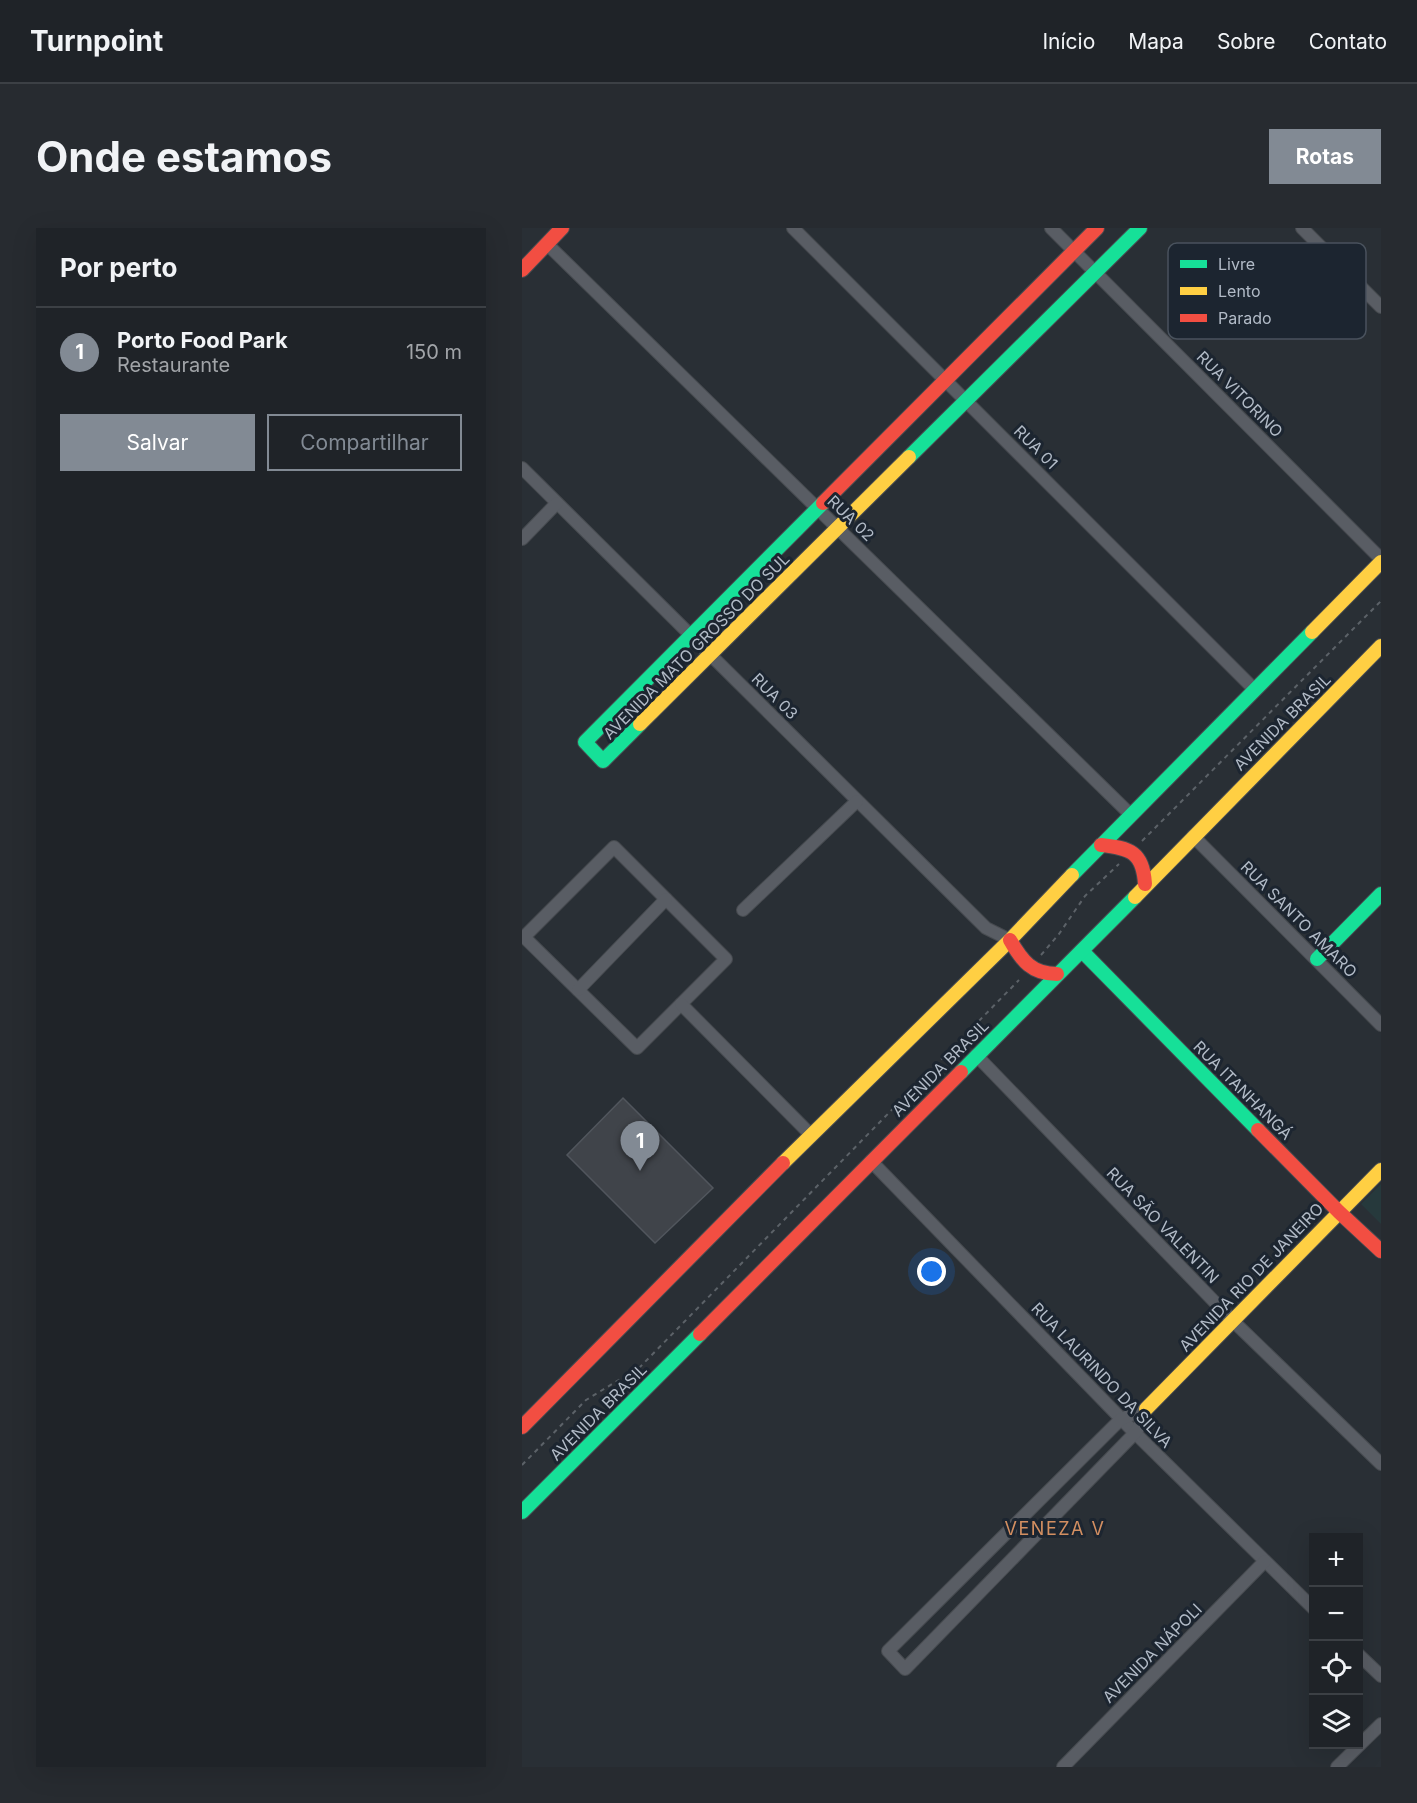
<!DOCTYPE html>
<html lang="pt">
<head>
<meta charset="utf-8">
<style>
  body { margin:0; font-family:Inter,sans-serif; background:#272b30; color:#f1f3f6 }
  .controls { position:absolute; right:18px; bottom:18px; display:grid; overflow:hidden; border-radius:0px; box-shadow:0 6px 24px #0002 }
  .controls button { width:54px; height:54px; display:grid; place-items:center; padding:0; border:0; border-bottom:2px solid #3c4045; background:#1f2328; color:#f1f3f6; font:30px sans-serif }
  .you { position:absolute; left:410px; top:1044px; width:21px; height:21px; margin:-15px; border:4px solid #fff; border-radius:50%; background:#1a73e8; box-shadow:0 0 0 9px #1a73e833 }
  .badge { display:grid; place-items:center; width:39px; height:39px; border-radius:50%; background:#828a94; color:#fff; font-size:20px; font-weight:700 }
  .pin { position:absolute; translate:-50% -50px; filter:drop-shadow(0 2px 3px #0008) }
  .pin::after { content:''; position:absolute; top:32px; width:21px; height:18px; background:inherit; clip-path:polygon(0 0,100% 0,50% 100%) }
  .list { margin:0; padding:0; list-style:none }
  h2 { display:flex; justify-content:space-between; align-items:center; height:78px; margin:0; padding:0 24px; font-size:26px }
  h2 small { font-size:20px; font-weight:400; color:#a1a4a8 }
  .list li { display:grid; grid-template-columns:39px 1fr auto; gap:18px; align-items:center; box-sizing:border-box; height:90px; padding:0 24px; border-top:2px solid #3c4045 }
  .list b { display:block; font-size:22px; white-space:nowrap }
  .list p { margin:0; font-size:20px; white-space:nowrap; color:#a1a4a8 }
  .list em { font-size:20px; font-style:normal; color:#a1a4a8 }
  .actions { display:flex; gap:12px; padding:18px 24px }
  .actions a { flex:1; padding:14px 0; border:2px solid #828a94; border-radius:0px; text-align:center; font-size:21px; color:#828a94 }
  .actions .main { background:#828a94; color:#fff }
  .icon { flex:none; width:33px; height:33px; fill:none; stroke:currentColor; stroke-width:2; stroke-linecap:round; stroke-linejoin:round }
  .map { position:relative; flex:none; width:859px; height:1539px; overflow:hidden; border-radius:0px }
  header { display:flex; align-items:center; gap:36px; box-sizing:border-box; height:84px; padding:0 30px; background:#1f2328; border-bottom:2px solid #3c4045 }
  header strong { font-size:28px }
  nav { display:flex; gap:33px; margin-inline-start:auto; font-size:21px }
  .intro { display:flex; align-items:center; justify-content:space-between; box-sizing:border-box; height:144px; padding:0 36px }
  h1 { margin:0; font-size:42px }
  .button { padding:15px 27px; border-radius:0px; background:#828a94; color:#fff; font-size:21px; font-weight:700 }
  main { display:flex; gap:36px; padding:0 36px }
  aside { flex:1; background:#1f2328; border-radius:0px; box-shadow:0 6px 24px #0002 }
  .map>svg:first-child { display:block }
</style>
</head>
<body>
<header>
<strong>Turnpoint</strong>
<nav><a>Início</a><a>Mapa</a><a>Sobre</a><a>Contato</a></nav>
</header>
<div class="intro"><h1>Onde estamos</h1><a class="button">Rotas</a></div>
<main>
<aside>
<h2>Por perto<small></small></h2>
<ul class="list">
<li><span class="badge">1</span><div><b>Porto Food Park</b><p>Restaurante</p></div><em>150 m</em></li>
</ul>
<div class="actions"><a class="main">Salvar</a><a>Compartilhar</a></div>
</aside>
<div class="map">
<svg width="859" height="1539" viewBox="0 0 859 1539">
  <rect width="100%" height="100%" fill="#292f35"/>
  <polygon fill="#26393c" points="859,956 859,996 839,976"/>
  <polygon fill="#40444a" stroke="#51565d" stroke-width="1.5" points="101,870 191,960 133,1015 45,927"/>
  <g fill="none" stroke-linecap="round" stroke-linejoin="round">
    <g stroke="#474b50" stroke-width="14">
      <g id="street">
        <polyline points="271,0 733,462"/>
        <polyline points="529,0 859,331"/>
        <polyline points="780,0 859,79"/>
        <polyline points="25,16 609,587"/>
        <polyline points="0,240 464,700 488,712"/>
        <polyline points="0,311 35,275"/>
        <polyline points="671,608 859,797"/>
        <polygon points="92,619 204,731 115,820 2,709"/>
        <polyline points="221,682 335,573"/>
        <polyline points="56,762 144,671"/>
        <polyline points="159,776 289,907"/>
        <polyline points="454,827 710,1092 859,1236"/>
        <polyline points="349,933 613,1205 792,1381"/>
        <polygon points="624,1181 621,1192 613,1205 383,1441 366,1423 599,1191"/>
        <polyline points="836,1426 859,1448"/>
        <polyline points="541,1539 743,1333"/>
        <polyline points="815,1539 859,1496"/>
      </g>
    </g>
    <g stroke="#474b50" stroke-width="16">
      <g id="fast">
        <polyline points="387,229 618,0"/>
        <polyline points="118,496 81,533 63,514 301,275"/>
        <polyline points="550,647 790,404"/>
        <polyline points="560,723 736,902"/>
        <polyline points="795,731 859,666"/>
        <polyline points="439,844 613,669"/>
        <polyline points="0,1284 178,1106"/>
      </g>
    </g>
    <g stroke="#474b50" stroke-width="16">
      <g id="slow">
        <polyline points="790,404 859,334"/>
        <polyline points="118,496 387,229"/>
        <polyline points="613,669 859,418"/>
        <polyline points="261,935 488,712 550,647"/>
        <polyline points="624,1181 859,942"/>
      </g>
    </g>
    <g stroke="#474b50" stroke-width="16">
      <g id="jam">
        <polyline points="0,42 40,0"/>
        <polyline points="301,275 575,0"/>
        <path d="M579,617c29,3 42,7 44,39"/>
        <path d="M488,712c12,21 22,34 47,34"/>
        <polyline points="736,902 817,984 859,1023"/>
        <polyline points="178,1106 439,844"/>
        <polyline points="0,1199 261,935"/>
      </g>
    </g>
    <g stroke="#5c6268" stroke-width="2" stroke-dasharray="4.5 4.5" stroke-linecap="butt">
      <polyline points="620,613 859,373"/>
      <polyline points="519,727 537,706 563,668 597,636"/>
      <polyline points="0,1237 64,1172 118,1139 497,752"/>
    </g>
    <use href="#street" stroke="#595d64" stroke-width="12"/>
    <use href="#fast" stroke="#16e098" stroke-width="14"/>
    <use href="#slow" stroke="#ffcf43" stroke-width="14"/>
    <use href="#jam" stroke="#f24e42" stroke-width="14"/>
  </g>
  <g text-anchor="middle" stroke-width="6" stroke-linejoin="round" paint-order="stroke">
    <g font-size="16" fill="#b2bbc7" stroke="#1c2530">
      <text transform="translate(718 166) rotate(45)" y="6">RUA VITORINO</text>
      <text transform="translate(514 219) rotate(45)" y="6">RUA 01</text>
      <text transform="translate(329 290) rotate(44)" y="6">RUA 02</text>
      <text transform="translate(174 418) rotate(-45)" y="6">AVENIDA MATO GROSSO DO SUL</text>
      <text transform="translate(253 468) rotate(45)" y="6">RUA 03</text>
      <text transform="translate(760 494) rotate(-45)" y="6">AVENIDA BRASIL</text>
      <text transform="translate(777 691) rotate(45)" y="6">RUA SANTO AMARO</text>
      <text transform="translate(418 840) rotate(-45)" y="6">AVENIDA BRASIL</text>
      <text transform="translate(721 862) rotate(45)" y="6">RUA ITANHANGÁ</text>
      <text transform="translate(641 997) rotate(46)" y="6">RUA SÃO VALENTIN</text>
      <text transform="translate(729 1049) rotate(-46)" y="6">AVENIDA RIO DE JANEIRO</text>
      <text transform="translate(580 1147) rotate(46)" y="6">RUA LAURINDO DA SILVA</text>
      <text transform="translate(76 1184) rotate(-45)" y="6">AVENIDA BRASIL</text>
      <text transform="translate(630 1425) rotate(-45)" y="6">AVENIDA NÁPOLI</text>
    </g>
    <g font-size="18" letter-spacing="1.5" fill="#d38f61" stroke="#1c2530">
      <text x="533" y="1307">VENEZA V</text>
    </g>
  </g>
  <rect x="646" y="15" width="198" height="96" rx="9" fill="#1c2530" stroke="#49525d" stroke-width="1.5"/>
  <rect x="658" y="32" width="27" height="8" fill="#16e098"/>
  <rect x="658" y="59" width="27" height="8" fill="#ffcf43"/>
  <rect x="658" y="86" width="27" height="8" fill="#f24e42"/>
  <g font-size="16" fill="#b2bbc7">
    <text x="696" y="42">Livre</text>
    <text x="696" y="69">Lento</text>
    <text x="696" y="96">Parado</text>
  </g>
</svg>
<div class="controls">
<button>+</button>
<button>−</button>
<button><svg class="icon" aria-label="locate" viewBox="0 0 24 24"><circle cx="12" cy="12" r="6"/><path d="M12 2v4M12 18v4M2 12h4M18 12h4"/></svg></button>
<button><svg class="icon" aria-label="layers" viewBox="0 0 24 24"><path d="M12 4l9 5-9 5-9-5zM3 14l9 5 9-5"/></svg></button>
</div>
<div class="you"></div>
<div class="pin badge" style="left:118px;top:943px">1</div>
</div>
</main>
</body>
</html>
